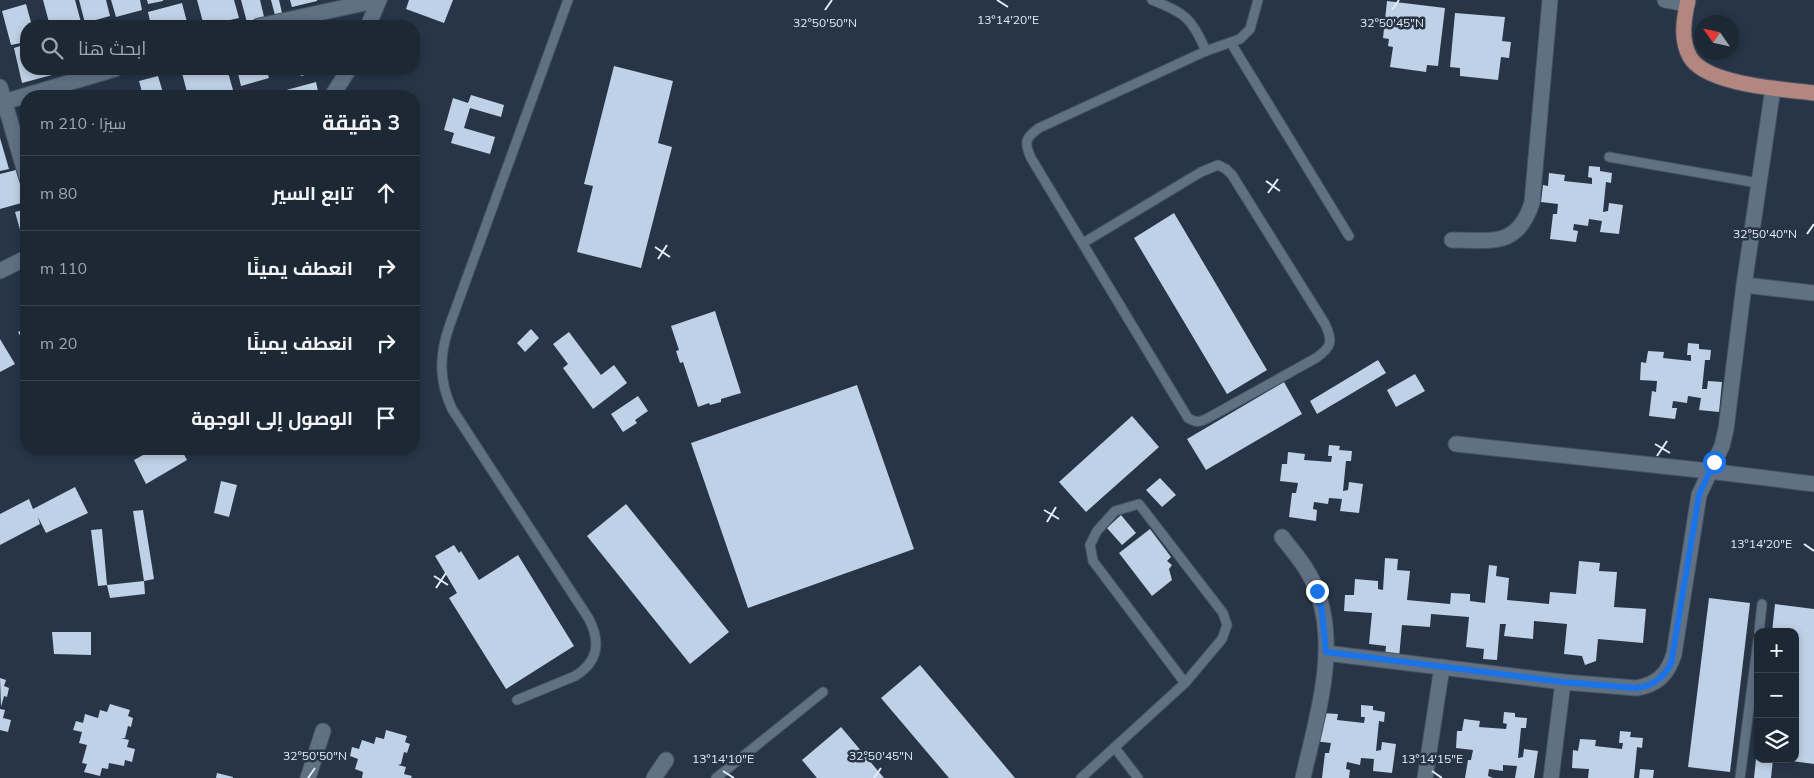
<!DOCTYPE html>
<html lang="ar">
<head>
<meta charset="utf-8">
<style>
  body { margin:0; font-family:Mulish,Cairo,sans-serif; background:#2a3441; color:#f1f3f6; direction:rtl }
  .controls { position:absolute; right:15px; bottom:15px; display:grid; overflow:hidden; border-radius:10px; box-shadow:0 2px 8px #0003 }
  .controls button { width:45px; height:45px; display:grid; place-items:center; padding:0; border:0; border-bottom:1px solid #3b4450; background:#1d2835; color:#f1f3f6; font:25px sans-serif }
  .compass { position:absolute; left:1694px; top:15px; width:45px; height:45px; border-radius:50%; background:#1d2835; box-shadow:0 2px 8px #0003; rotate:304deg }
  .stop { position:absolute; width:15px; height:15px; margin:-11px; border:4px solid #1a73e8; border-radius:50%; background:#fff }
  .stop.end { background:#1a73e8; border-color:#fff; box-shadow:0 1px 5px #0008 }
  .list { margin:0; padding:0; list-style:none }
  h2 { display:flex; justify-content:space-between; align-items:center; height:65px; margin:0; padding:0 20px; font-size:21px }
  h2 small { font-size:16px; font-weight:400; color:#a0a6ad }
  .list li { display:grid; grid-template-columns:32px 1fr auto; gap:15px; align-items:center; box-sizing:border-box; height:75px; padding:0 20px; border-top:1px solid #3b4450 }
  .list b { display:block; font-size:19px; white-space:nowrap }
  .list em { font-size:16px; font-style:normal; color:#a0a6ad }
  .icon { flex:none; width:28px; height:28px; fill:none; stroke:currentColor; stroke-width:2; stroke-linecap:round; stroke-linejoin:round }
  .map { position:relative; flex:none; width:1814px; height:778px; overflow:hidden; direction:ltr }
  .search { position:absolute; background:#1d2835; box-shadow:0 2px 8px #0003; left:20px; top:20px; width:400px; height:55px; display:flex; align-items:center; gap:12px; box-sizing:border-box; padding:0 18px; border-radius:20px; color:#a0a6ad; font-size:19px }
  .panel { position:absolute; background:#1d2835; box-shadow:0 2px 8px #0003; left:20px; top:90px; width:400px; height:365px; border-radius:20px; direction:rtl }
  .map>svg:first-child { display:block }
</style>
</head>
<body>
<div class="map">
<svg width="1814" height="778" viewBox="0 0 1814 778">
  <rect width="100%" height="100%" fill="#273547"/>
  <g fill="#bfd1e6">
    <polygon points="43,0 75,0 82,26 50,26"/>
    <polygon points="79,0 106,0 110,16 85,23"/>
    <polygon points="111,0 140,0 142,10 116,17"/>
    <polygon points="147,0 163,0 163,1 148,4"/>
    <polygon points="197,0 234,0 239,18 204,26"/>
    <polygon points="241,0 260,0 265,21 248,26"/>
    <polygon points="271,0 279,0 283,17 276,19"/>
    <polygon points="290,0 317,0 317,1 292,7"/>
    <polygon points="409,0 453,0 444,23 406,9"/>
    <polygon points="1387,1 1445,8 1438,66 1427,65 1426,72 1390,67 1393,47 1388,46 1389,39 1383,38"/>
    <polygon points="182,3 188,26 151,26 148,12"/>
    <polygon points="26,4 32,26 26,26 26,42 11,45 2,11"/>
    <polygon points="1455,13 1505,17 1502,41 1511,42 1509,58 1501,57 1498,80 1460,76 1460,68 1450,67"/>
    <polygon points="113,22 114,26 99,26"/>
    <polygon points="26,44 26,69 62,69 63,72 22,83 14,48"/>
    <polygon points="614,66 673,81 658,143 672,147 641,268 577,252 593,186 584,184"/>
    <polygon points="181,69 227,69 233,90 209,96 188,96"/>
    <polygon points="237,69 266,69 269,78 241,86"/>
    <polygon points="272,69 289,69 274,73"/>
    <polygon points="299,69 326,69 301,76"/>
    <polygon points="158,76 164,96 143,96 139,81"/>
    <polygon points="316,82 319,96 281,96 279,92"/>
    <polygon points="270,90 272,96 249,96"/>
    <polygon points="239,92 240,96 224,96"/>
    <polygon points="471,95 504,105 501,117 470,108 464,128 495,137 490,154 451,143 454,133 444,130 453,98 468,103"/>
    <polygon points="0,138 9,169 0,171"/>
    <polygon points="1589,166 1600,167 1600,171 1612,173 1611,183 1606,182 1603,212 1608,211 1609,203 1623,205 1619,234 1600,232 1602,221 1589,219 1588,226 1574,224 1573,230 1578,231 1576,242 1550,239 1553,214 1557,214 1558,204 1541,202 1543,185 1548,186 1549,173 1565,175 1564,181 1592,184 1592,178 1588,177"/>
    <polygon points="16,170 25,202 0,209 0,174"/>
    <polygon points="26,209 26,244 24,244 15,212"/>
    <polygon points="1174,213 1267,370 1227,394 1134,238"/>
    <polygon points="715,311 741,393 721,399 721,402 710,405 709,403 698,407 683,362 680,363 676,351 679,350 671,326"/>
    <polygon points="26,328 26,347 18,332"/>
    <polygon points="531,329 539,338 525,352 517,343"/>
    <polygon points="569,332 601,375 614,365 627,383 593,409 563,368 568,364 553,344"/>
    <polygon points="0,339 15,364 0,372"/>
    <polygon points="1688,343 1699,344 1699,349 1711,350 1710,360 1705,360 1702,389 1707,389 1708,381 1722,382 1719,412 1699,410 1701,398 1688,396 1687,403 1673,401 1672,408 1677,408 1675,419 1649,416 1652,391 1656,392 1657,381 1640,380 1641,362 1646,363 1648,351 1664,352 1663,358 1691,361 1691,355 1687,355"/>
    <polygon points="1378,360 1386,373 1317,414 1310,401"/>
    <polygon points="1415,374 1425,391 1396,407 1387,390"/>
    <polygon points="1284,382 1302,414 1206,470 1187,439"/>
    <polygon points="857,385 914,549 748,608 691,443"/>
    <polygon points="638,396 648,411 635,420 637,423 623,432 611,414"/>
    <polygon points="1132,416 1159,447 1086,512 1059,482"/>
    <polygon points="1329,445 1340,446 1339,450 1352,451 1351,461 1346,461 1343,491 1348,490 1349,482 1363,484 1359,513 1340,511 1342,499 1329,498 1328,504 1314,502 1313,509 1317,510 1316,521 1289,517 1292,493 1296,493 1298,483 1280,481 1282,464 1287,464 1288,452 1305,454 1304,460 1331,462 1332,456 1328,456"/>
    <polygon points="154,449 181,449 187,460 146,484 134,460"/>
    <polygon points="1160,478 1176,495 1162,507 1146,490"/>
    <polygon points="221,481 237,485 229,517 214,513"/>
    <polygon points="75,487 88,513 46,533 38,517 40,524 0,545 0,514 29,499 33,509"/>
    <polygon points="626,504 729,632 690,664 587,536"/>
    <polygon points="143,510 154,579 144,581 145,594 110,598 107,585 98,586 91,530 102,529 107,585 144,581 133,511"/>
    <polygon points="1121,515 1136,533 1122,545 1107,528"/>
    <polygon points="1150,529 1171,557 1167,561 1172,565 1169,569 1172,580 1152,596 1119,553"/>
    <polygon points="454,545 459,553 461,551 479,580 518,555 574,646 506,689 449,598 457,593 435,556"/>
    <polygon points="1385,558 1398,559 1397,570 1410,571 1407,600 1450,604 1451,593 1470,594 1470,601 1485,603 1489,565 1497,566 1496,576 1509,578 1507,600 1549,604 1550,592 1576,594 1579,561 1600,563 1599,571 1617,572 1614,607 1646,609 1643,643 1598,639 1596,661 1585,665 1582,656 1564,654 1567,624 1534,621 1533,639 1504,636 1506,624 1500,624 1497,660 1483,659 1484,649 1466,647 1469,617 1431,614 1430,627 1402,625 1399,658 1385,657 1386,646 1369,644 1372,613 1344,611 1345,595 1354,595 1355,579 1378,581 1378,589 1383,590"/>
    <polygon points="1709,598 1750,603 1730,772 1688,767"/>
    <polygon points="1775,604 1814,609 1814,764 1784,760 1795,759 1795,632 1772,632"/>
    <polygon points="52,632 91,632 91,655 54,654"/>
    <polygon points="920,665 1015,778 949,778 881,698"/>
    <polygon points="0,678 6,680 4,686 9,688 7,697 4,696 1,707"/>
    <polygon points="110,704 130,710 128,716 133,718 131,727 128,726 125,738 121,738 129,740 127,747 135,749 132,762 125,760 124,766 109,763 108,769 102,768 100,776 84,772 87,764 82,763 87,745 79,743 82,732 73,730 76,721 83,723 85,714 98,718 100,710 107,712"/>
    <polygon points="1361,705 1373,706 1373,710 1385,712 1384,722 1379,721 1376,751 1381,750 1382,742 1396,744 1392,773 1373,771 1374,759 1361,758 1360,765 1347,762 1346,769 1350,770 1349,778 1322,778 1325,753 1329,753 1331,743 1313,741 1321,713 1338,714 1337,720 1364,723 1365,717 1361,717"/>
    <polygon points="0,709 5,710 3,718 11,720 8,732 0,730"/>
    <polygon points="1504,712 1515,713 1515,717 1527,718 1526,728 1521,728 1518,758 1523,757 1524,749 1538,751 1534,778 1515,778 1517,766 1503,765 1503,771 1489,769 1488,776 1493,778 1465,778 1468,760 1471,760 1473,750 1456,748 1457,731 1462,731 1464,719 1480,721 1479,727 1506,729 1507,724 1503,723"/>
    <polygon points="841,727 884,778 817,778 802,760"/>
    <polygon points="386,730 407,736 405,742 410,744 407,753 404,752 401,764 398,765 406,767 404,774 412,776 411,778 362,778 363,772 355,769 358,759 350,756 352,747 359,749 362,740 374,744 376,737 384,739"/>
    <polygon points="1620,731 1631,732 1630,737 1643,738 1642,748 1637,747 1634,778 1588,778 1589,769 1572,768 1573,750 1578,751 1580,739 1596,740 1595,746 1622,749 1623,743 1619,743"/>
    <polygon points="1756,759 1773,759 1771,778 1754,778"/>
    <polygon points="1640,769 1654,770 1653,778 1639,778"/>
    <polygon points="217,773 233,777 233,778 216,778"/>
  </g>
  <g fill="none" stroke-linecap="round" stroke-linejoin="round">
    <g stroke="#465361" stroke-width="11">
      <g id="lane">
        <path d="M1152,0c33,13 40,18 54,51"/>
        <polyline points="1231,43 1349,236"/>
        <polyline points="1609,157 1758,183"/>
        <path d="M1083,243l118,-71 17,-7 8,4 6,6 93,149c8,17 7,23 -9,34l-108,60c-8,4 -12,5 -20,0l-157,-260c-7,-16 -6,-20 8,-30l167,-77 34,-12 10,-10 8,-29"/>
        <polyline points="1759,632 1762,604"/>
        <path d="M517,700l58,-24c23,-14 26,-33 14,-57l-137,-210c-13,-28 -13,-53 -3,-82l119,-327"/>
        <polyline points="1115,748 1138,778"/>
        <polyline points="716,778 823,692"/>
        <polyline points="1081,778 1185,683 1222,639 1227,625 1223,613 1139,504 1115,511 1097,531 1090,545 1093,561 1185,683"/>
        <polyline points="1740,778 1758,640"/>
      </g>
    </g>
    <g stroke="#465361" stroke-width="17">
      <g id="street">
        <polyline points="1665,0 1687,4"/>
        <polyline points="259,26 379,0"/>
        <polyline points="368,26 379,0"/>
        <polyline points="0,87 26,175"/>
        <polyline points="332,96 349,69"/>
        <polyline points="4,102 115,69"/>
        <path d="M1452,240c40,0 65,8 80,-37l18,-203"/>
        <polyline points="0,271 26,258"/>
        <polyline points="1744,285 1814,293"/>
        <polyline points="1456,444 1709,471 1814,484"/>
        <path d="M1282,537c9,12 20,24 27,37 35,62 8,140 -6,204"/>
        <path d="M1326,653l237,29 73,6c21,-3 32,-14 38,-34l25,-159 23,-49 4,-17 18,-144 29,-197"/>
        <polyline points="308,778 323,731"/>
        <polyline points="654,778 666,760"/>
        <polyline points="1425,778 1442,667"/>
        <polyline points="1551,778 1563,682"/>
      </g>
    </g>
    <g stroke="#465361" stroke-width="17">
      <path id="primary" d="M1688,0c-4,18 -8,40 2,57 16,28 93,32 124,36"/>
    </g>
    <use href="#lane" stroke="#607184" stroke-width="9"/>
    <use href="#street" stroke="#607184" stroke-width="15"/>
    <use href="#primary" stroke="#b3877f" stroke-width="15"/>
  </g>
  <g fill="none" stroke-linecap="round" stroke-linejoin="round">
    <path stroke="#1a73e8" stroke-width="6" d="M1317,591l5,20 4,41 237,30 73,6c17,-2 26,-9 35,-24l28,-169 15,-33"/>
  </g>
  <path fill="none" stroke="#e2ecf7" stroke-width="2" d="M997,0l11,7M825,10l7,-10M1392,10l7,-10M1266,181l14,10M1268,193l10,-14M1807,234l7,-10M655,247l15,10M658,259l9,-14M1655,444l15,9M1657,456l10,-15M1044,510l15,9M1047,522l9,-15M1804,544l10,7M434,576l14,9M436,588l10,-15M723,771l11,7M1432,771l10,7M308,778l7,-10M874,778l7,-10"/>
  <g font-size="12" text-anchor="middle" fill="#e2ecf7" stroke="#273547" stroke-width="5" stroke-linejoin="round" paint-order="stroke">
    <text x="1008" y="24">13°14'20"E</text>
    <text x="825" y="27">32°50'50"N</text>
    <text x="1392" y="27">32°50'45"N</text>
    <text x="1765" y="238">32°50'40"N</text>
    <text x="1761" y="548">13°14'20"E</text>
    <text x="315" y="760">32°50'50"N</text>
    <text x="881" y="760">32°50'45"N</text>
    <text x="723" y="763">13°14'10"E</text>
    <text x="1432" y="763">13°14'15"E</text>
  </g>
</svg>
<div class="controls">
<button>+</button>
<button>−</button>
<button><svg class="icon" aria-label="layers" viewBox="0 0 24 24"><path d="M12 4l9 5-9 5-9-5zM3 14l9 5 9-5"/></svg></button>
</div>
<svg class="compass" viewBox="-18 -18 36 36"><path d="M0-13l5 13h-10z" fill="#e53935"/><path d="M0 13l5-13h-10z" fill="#a0a6ad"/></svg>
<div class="stop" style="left:1714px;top:462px"></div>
<div class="stop end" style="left:1317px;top:591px"></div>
<div class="search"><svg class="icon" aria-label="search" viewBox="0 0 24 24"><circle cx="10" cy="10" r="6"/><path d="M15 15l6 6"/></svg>ابحث هنا</div>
<section class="panel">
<h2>3 دقيقة<small>سيرًا · 210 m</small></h2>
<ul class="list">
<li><svg class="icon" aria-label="ahead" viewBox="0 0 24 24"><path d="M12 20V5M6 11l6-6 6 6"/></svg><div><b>تابع السير</b></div><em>80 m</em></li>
<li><svg class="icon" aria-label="right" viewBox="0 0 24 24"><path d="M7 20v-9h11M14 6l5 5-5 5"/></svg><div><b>انعطف يمينًا</b></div><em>110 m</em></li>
<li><svg class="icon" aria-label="right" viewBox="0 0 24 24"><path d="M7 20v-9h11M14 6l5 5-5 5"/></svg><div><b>انعطف يمينًا</b></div><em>20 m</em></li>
<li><svg class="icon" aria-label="arrive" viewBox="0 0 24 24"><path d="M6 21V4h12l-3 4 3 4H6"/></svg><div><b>الوصول إلى الوجهة</b></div></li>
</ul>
</section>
</div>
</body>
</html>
